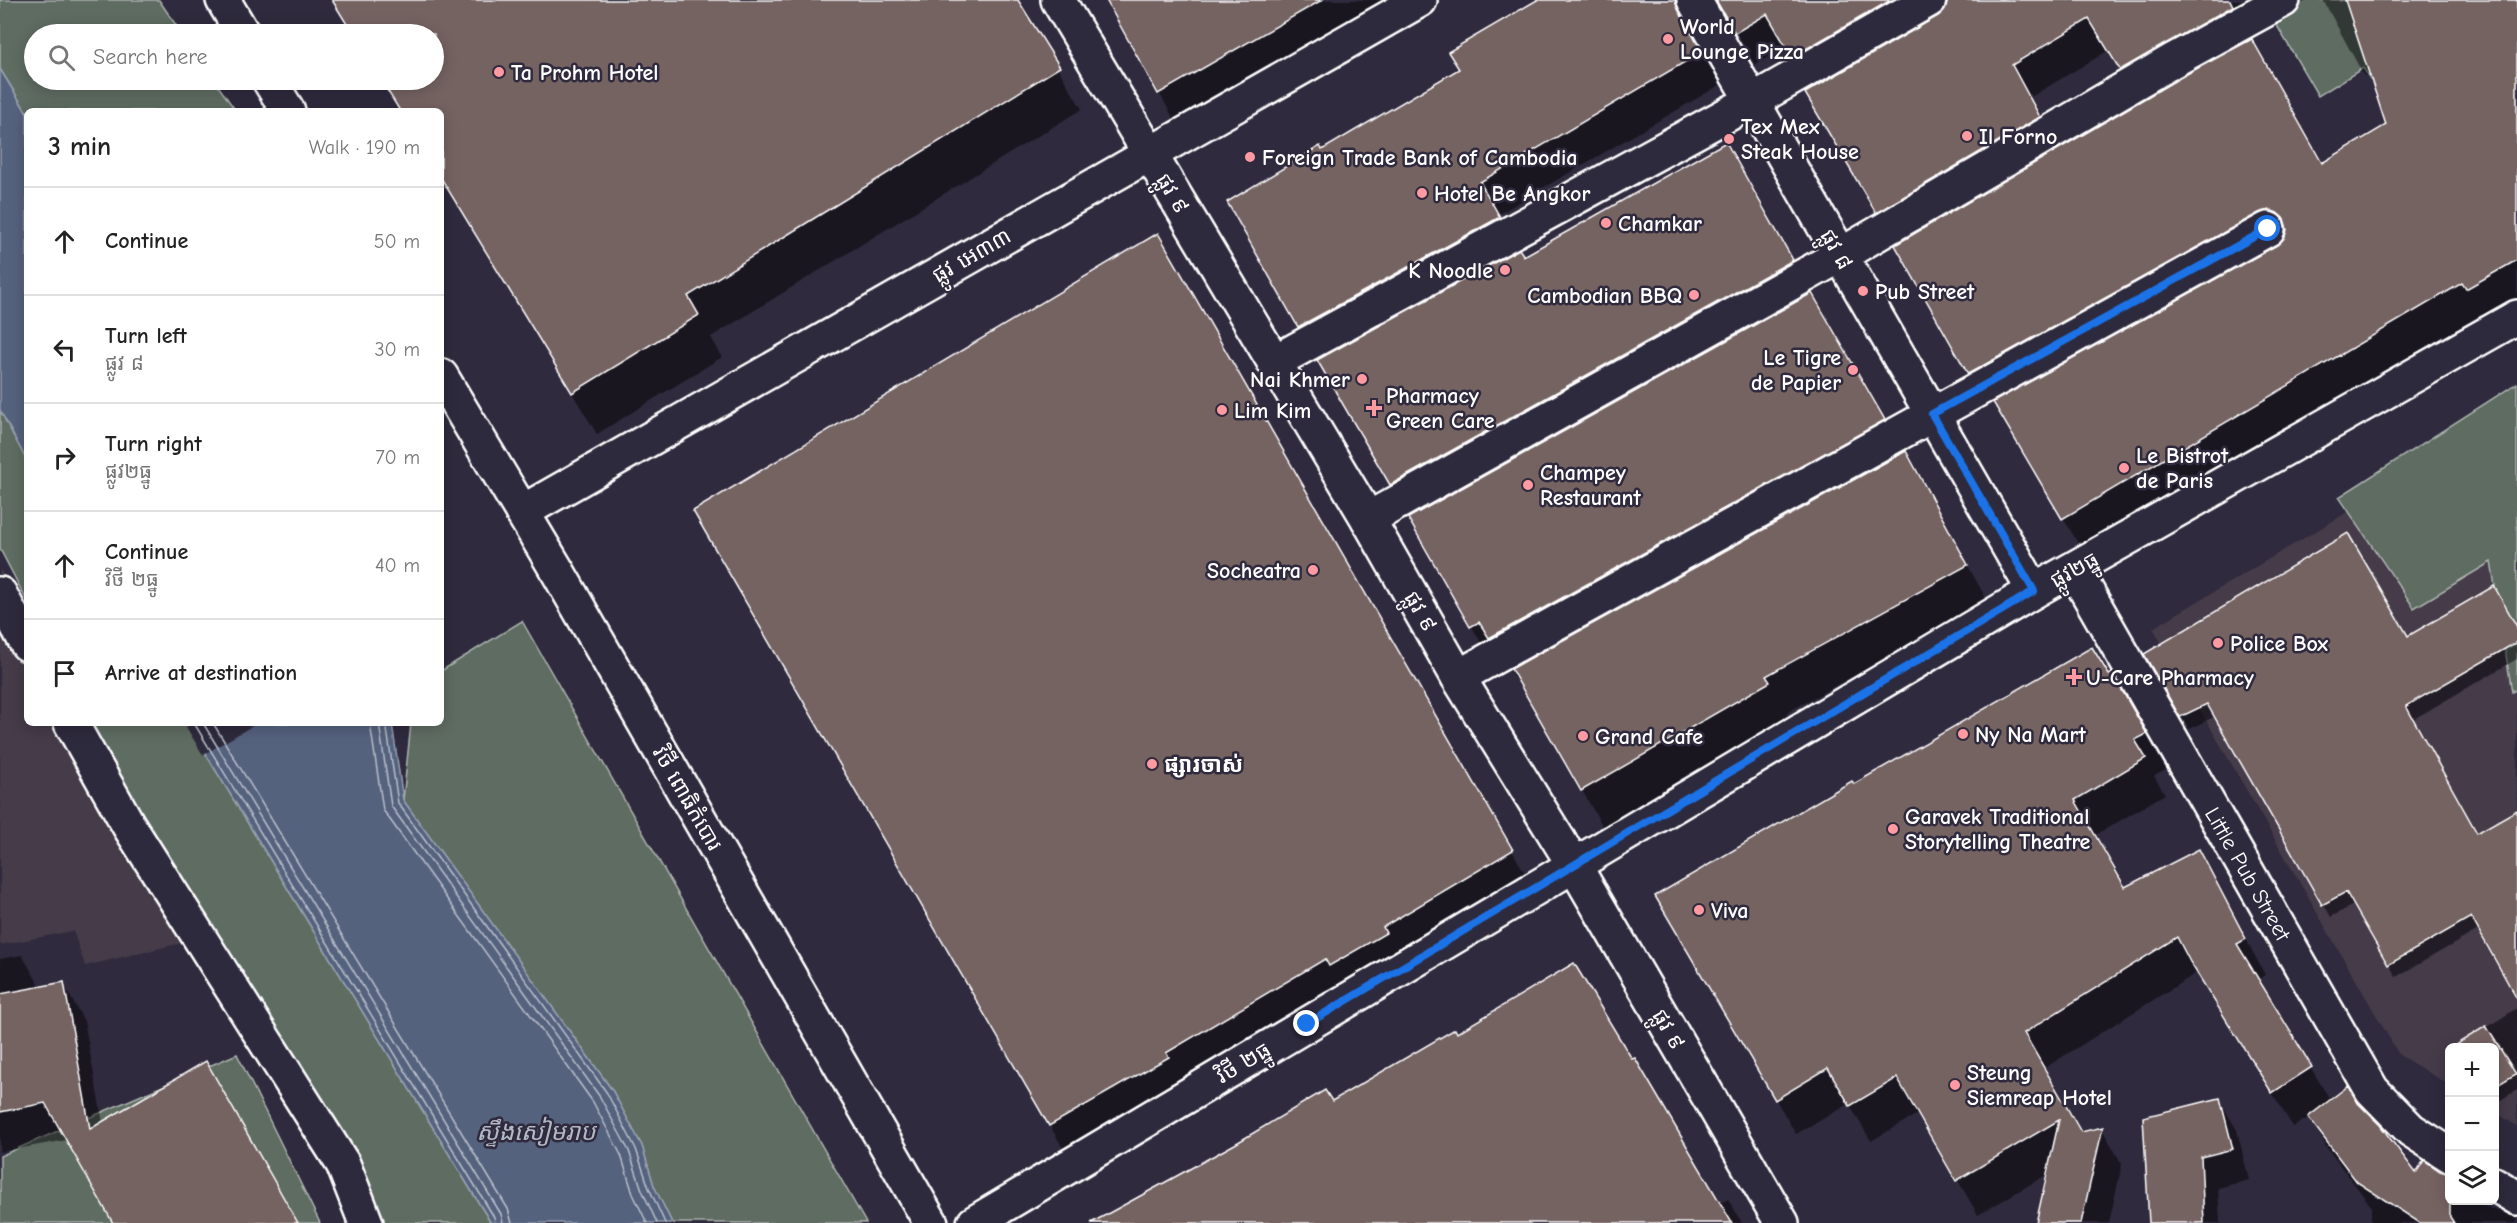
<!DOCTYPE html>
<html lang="en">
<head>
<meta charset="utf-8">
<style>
  body { margin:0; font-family:"Comic Neue","Noto Sans Khmer",sans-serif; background:#f2f2f2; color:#222 }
  .controls { position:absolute; right:18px; bottom:18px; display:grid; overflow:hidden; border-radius:9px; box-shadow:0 3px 15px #0003 }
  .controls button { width:54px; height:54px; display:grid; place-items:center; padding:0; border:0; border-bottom:2px solid #e0e0e0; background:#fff; color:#222; font:30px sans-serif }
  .stop { position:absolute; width:18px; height:18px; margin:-14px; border:4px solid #1a73e8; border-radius:50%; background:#fff }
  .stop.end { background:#1a73e8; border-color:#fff; box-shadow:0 2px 6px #0008 }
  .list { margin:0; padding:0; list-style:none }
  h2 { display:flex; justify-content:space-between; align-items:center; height:78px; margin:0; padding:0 24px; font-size:26px }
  h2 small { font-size:20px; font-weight:400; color:#767676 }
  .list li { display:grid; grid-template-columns:39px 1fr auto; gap:18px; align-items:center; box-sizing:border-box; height:108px; padding:0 24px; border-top:2px solid #e0e0e0 }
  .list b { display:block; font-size:22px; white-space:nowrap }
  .list p { margin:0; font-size:20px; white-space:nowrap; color:#767676 }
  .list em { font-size:20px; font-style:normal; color:#767676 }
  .icon { flex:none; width:33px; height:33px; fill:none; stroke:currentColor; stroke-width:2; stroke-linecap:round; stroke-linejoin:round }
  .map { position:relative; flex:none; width:2517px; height:1223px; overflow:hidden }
  .search { position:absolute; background:#fff; box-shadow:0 3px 15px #0003; left:24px; top:24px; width:420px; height:66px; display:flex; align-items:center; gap:15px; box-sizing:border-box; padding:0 21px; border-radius:33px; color:#767676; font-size:22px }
  .panel { position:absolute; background:#fff; box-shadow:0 3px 15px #0003; left:24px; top:108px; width:420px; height:618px; border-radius:9px }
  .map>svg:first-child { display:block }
</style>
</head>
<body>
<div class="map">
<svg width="2517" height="1223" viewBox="0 0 2517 1223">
  <rect width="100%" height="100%" fill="#2f2a3d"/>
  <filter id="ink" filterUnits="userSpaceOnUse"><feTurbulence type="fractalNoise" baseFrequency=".0167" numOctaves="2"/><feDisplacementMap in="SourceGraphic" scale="12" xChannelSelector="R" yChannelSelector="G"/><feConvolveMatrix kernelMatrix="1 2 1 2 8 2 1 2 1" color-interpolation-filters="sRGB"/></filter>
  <g filter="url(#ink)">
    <g fill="#443b48">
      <polygon points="2517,411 2517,1126 2495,1112 2494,1048 2450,1048 2449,1085 2399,1055 2153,628"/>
      <polygon points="0,569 27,619 27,723 83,723 199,939 85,966 73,931 0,945"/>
    </g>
    <g fill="#5e6c62" stroke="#aeb6b0" stroke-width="1.5">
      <polygon points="0,0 159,0 182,34 34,34 34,80 214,80 236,111 27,111 27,113 0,69"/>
      <polygon points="2300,0 2395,0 2446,36 2372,82 2363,68 2318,96 2272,17"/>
      <polygon points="2517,383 2517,689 2512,692 2491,562 2414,608 2339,497"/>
      <polygon points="0,410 27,461 27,601 0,549"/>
      <polygon points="522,621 866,1223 672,1223 654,1186 642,1146 612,1090 403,800 411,723 441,723 441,671"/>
      <polygon points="88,723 187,723 491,1223 362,1223 300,1062 141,831"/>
      <polygon points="237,1054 320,1223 0,1223 0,1156"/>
    </g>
    <g fill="#54627e" stroke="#98a1b2" stroke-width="1.5">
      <polygon points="0,69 27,113 27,461 0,410"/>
      <polygon points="187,723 392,723 403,800 612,1090 642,1146 654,1186 672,1223 491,1223"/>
    </g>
    <polygon fill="#2f2a3d" points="192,723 257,723 203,755 186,727"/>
    <g fill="#0007" fill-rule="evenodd">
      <polygon points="334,0 1017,0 1082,109 711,337 722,357 597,434 441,178 441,111 400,111 381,80 434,80 434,34 354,34"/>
      <polygon points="1107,0 1427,0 1184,137"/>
      <path d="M1540,0h768l-60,35 73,130 67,-39 -18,-54 -6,4 -41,-76h188l6,10v293l-31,18 -4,-7 -400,236 -87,-149 -7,4 -163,-280 -12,-35 -26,-44 -32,19 -24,-42 -7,-7 -10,-3 -18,11 -3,10 3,10 24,41 -223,130 26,43 202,-114 178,310 23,36 62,112 -202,111 4,6 -187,108 -86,-150 -3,1 -10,-16 -9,5 -266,-464 93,-51 139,-82zM2109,50l32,53 -83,48 -29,-53z"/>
      <polygon points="1158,235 1533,887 1071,1162 695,512"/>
      <polygon points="2517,630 2517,659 2412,720 2477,835 2517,811 2517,996 2480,929 2396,977 2355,904 2331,917 2216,716 2189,729 2146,655"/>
      <polygon points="2112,675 2166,770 2154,776 2165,794 2094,836 2124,889 2199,851 2265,975 2257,980 2331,1101 2357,1104 2416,1175 2450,1200 2481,1200 2484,1206 2517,1218 2517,1223 2371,1223 2371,1206 2327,1148 2310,1117 2293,1127 2198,972 2043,1069 2080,1134 2102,1129 2122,1164 2109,1223 2037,1223 2048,1174 1978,1215 1919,1113 1871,1141 1849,1104 1796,1134 1657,897 1853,786"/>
      <polygon points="22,955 41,988 63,984 84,1021 103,1123 297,1223 115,1223 67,1140 0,1152 0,959"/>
      <polygon points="2517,1008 2517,1090 2494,1104 2494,1048 2455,1048"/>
      <polygon points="1457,1035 1719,1204 1728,1199 1742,1223 1094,1223 1331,1103"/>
      <polygon points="2219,1100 2237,1130 2249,1180 2218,1188 2220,1223 2151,1223"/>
    </g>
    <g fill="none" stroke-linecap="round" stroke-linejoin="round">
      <g stroke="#bbc0cb" stroke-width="1.5">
        <polyline points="194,723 494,1217 495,1223"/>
        <polyline points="203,723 501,1214 503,1223"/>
        <polyline points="213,723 508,1209 512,1223"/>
        <polyline points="370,723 383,810 593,1102 621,1155 633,1194 647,1223"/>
        <polyline points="379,723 391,806 600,1097 629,1151 642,1190 657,1223"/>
        <polyline points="386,723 398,803 607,1093 636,1149 649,1188 665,1223"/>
      </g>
    </g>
    <g fill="#756362" stroke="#fff" stroke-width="1.5">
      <polygon points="332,0 1018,0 1060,67 688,296 699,315 572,393 441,178 441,111 400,111 381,80 434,80 434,34 353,34"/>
      <polygon points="1106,0 1322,0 1158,94"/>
      <polygon points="1537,0 1675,0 1678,9 1702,52 1480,182 1500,217 1298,327 1227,202 1320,146 1322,150 1459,69 1448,52"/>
      <polygon points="1716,0 1891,0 1792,57 1767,14 1735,33"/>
      <polygon points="1948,0 2230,0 2233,6 2120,70 2089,19 2012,65 2040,117 1876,213 1805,93 1938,16 1945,9"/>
      <polygon points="2345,0 2517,0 2517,260 2466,289 2462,283 2062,519 1993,402 2277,245 2284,238 2287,230 2284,219 2277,213 2269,210 2259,213 1968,374 1895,245 2181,77 2252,39 2322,163 2386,125"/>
      <polygon points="1726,142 1793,260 1390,485 1317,360 1519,249 1524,256"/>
      <polygon points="1158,233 1513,850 1383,927 1386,933 1329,966 1325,959 1166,1053 1169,1057 1049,1126 693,511"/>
      <polygon points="1812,293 1885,420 1489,638 1479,622 1470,627 1408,518"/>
      <polygon points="1906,451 1968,565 1766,676 1770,682 1581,791 1511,669"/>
      <polygon points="2348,533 2408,636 2494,586 2517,627 2517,642 2406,706 2477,833 2517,810 2517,999 2471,917 2388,965 2346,892 2322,905 2207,704 2180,717 2144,654"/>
      <polygon points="2092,647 2109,675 2112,673 2147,734 2135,740 2146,758 2075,800 2125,887 2199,849 2246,939 2237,944 2312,1067 2272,1093 2190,962 2177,937 2024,1033 2081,1132 2103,1127 2081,1223 2036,1223 2059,1120 1956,1181 1897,1078 1850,1106 1828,1068 1775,1100 1655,896 1852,781 1854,784"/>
      <polygon points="1574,963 1632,1059 1635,1058 1732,1223 1091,1223 1235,1144 1325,1090 1332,1101 1455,1029 1457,1033"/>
      <polygon points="64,982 90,1129 206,1061 298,1223 113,1223 45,1103 0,1112 0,994"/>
      <polygon points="2486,1026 2516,1074 2494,1087 2494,1047 2452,1047"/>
      <polygon points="2348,1086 2358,1103 2380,1125 2416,1173 2424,1160 2440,1171 2450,1174 2450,1217 2454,1223 2420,1223 2357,1182 2308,1117"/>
      <polygon points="2220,1098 2233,1149 2201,1157 2204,1223 2149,1223 2143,1117"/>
    </g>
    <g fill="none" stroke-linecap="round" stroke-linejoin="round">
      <g stroke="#fff" stroke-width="38">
        <g id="pedestrian">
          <polyline points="1274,362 1752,101 1929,0"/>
          <polyline points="1368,519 1841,255 2172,61 2283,0"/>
          <polyline points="1458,677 2268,229"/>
        </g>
      </g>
      <g stroke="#fff" stroke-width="38">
        <g id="minor">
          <polyline points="1058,0 1368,519 1458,677 1574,865 1782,1223"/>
          <polyline points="1694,0 2034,591"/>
          <polyline points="522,512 1420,0"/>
          <path id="s1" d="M2074,569l298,521 39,40 39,25"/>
          <polyline points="0,594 27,644"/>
          <polyline points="71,723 129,826 343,1164 366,1223"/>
          <polyline points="2494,1184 2517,1198"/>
          <polyline points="974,1223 2034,591 2517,317"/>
        </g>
      </g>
      <g stroke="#fff" stroke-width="38">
        <g id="secondary">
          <polyline points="223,0 243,34"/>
          <polyline points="269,80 288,111"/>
          <polyline points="441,376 558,572 931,1223"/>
        </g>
      </g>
      <use href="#pedestrian" stroke="#2f2a3d" stroke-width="33"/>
      <use href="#minor" stroke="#2f2a3d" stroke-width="33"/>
      <use href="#secondary" stroke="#2f2a3d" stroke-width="33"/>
    </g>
  </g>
  <g fill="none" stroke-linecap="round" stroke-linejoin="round" filter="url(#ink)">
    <polyline stroke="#1a73e8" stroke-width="8" points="1307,1024 2034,591 1932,414 2268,229"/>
  </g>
  <g fill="#ff9aa2" stroke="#2f2a3d" stroke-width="2">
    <circle cx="1668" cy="39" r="6"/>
    <circle cx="499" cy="72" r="6"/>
    <circle cx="1967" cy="136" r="6"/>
    <circle cx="1729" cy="139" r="6"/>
    <circle cx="1250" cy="157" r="6"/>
    <circle cx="1422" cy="193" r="6"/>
    <circle cx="1606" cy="223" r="6"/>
    <circle cx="1505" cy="270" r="6"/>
    <circle cx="1863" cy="291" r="6"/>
    <circle cx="1694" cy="295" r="6"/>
    <circle cx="1853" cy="370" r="6"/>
    <circle cx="1362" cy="379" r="6"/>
    <path d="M1371 399h6v6h6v6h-6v6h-6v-6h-6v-6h6z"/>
    <circle cx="1222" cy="410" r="6"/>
    <circle cx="2124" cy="468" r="6"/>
    <circle cx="1528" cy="485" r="6"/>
    <circle cx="1313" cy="570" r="6"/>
    <circle cx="2218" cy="643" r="6"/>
    <path d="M2071 668h6v6h6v6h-6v6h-6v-6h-6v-6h6z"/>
    <circle cx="1963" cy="734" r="6"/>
    <circle cx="1583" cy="736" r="6"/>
    <circle cx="1152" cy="764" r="6"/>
    <circle cx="1893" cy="829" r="6"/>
    <circle cx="1699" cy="910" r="6"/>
    <circle cx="1955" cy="1085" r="6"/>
  </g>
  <g text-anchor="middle" stroke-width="5" stroke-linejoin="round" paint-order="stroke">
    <g font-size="22" font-weight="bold" fill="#fff" stroke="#2f2a3d" text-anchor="start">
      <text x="1680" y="34">World<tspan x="1680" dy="25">Lounge Pizza</tspan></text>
      <text x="511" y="80">Ta Prohm Hotel</text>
      <text x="1741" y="134">Tex Mex<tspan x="1741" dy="25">Steak House</tspan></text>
      <text x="1979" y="144">Il Forno</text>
      <text x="1262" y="165">Foreign Trade Bank of Cambodia</text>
      <text x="1434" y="201">Hotel Be Angkor</text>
      <text x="1618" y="231">Chamkar</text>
      <text x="1493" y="278" text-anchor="end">K Noodle</text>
      <text x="1875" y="299">Pub Street</text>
      <text x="1682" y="303" text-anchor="end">Cambodian BBQ</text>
      <text x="1841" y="365" text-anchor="end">Le Tigre<tspan x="1841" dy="25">de Papier</tspan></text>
      <text x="1350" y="387" text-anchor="end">Nai Khmer</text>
      <text x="1386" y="403">Pharmacy<tspan x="1386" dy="25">Green Care</tspan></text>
      <text x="1234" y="418">Lim Kim</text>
      <text x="2136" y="463">Le Bistrot<tspan x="2136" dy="25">de Paris</tspan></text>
      <text x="1540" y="480">Champey<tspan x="1540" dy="25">Restaurant</tspan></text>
      <text x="1301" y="578" text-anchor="end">Socheatra</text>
      <text x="2230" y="651">Police Box</text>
      <text x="2086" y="685">U-Care Pharmacy</text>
      <text x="1975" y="742">Ny Na Mart</text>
      <text x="1595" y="744">Grand Cafe</text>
      <text x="1164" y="772">ផ្សារចាស់</text>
      <text x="1905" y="824">Garavek Traditional<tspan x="1905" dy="25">Storytelling Theatre</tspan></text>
      <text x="1711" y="918">Viva</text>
      <text x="1967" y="1080">Steung<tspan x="1967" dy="25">Siemreap Hotel</tspan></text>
    </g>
    <g font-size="22" fill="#fff" stroke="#2f2a3d">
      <text transform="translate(1173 193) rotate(59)" y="8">ផ្លូវ ៩</text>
      <text transform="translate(1837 249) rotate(60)" y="8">ផ្លូវ ៨</text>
      <text transform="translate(971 255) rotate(-30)" y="8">ផ្លូវ អេ៣៣</text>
      <text transform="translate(2074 569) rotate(-29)" y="8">ផ្លូវ២ធ្នូ</text>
      <text transform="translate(1421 611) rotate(60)" y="8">ផ្លូវ ៩</text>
      <text transform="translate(688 798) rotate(60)" y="8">វិថី ពោធិកំបោរ</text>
      <text dy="8" stroke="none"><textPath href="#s1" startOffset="351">Little Pub Street</textPath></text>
      <text transform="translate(1669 1029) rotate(60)" y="8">ផ្លូវ ៩</text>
      <text transform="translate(1243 1062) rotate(-31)" y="8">វិថី ២ធ្នូ</text>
    </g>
    <g font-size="24" font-style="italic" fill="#b2b8c5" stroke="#2f2a3d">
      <text x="536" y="1140">ស្ទឹងសៀមរាប</text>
    </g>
  </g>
</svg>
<div class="controls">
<button>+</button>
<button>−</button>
<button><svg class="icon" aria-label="layers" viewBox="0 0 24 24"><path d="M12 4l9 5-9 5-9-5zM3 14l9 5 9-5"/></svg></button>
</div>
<div class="stop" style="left:2268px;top:229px"></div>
<div class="stop end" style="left:1307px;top:1024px"></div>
<div class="search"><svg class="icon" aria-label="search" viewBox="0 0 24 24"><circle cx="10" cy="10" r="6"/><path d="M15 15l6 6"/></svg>Search here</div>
<section class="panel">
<h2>3 min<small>Walk · 190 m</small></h2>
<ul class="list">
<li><svg class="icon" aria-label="ahead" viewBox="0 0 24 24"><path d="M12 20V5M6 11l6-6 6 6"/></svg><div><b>Continue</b></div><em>50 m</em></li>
<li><svg class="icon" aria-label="left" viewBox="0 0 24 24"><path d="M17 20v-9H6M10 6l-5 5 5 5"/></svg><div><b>Turn left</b><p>ផ្លូវ ៨</p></div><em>30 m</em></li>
<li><svg class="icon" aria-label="right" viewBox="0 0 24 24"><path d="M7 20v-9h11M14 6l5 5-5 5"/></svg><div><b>Turn right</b><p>ផ្លូវ២ធ្នូ</p></div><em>70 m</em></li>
<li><svg class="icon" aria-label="ahead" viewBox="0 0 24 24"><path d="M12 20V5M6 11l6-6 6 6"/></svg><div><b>Continue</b><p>វិថី ២ធ្នូ</p></div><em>40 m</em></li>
<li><svg class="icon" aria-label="arrive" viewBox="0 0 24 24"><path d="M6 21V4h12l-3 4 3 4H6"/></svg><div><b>Arrive at destination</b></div></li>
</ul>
</section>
</div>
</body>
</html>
